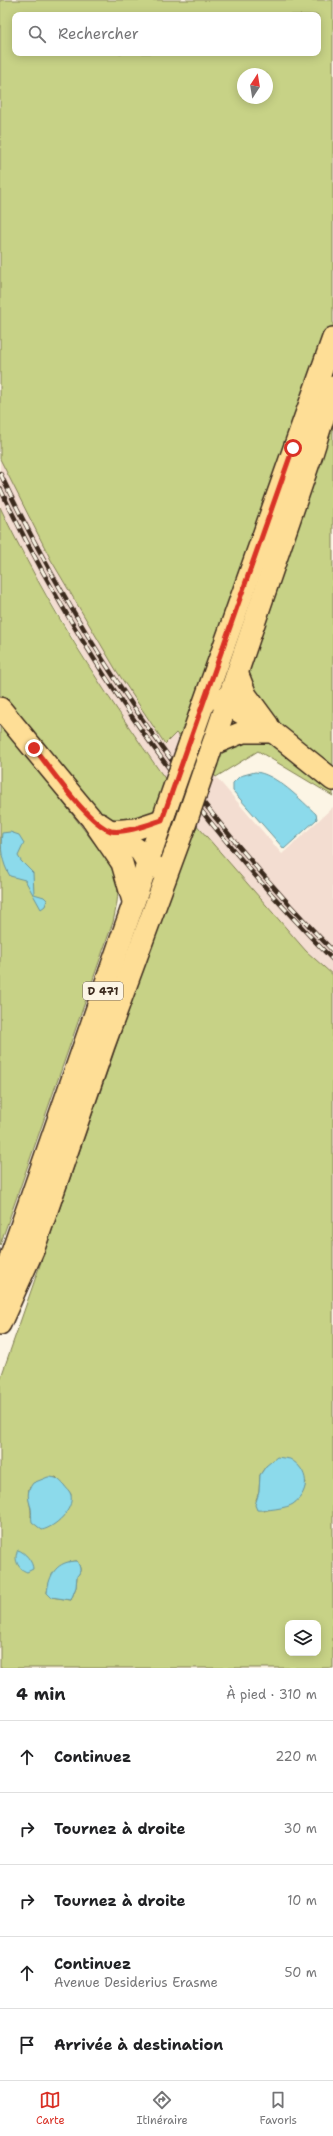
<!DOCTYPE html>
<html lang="fr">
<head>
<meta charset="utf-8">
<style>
  body { margin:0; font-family:"Shantell Sans",sans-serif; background:#f2f2f2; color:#202124 }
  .controls { position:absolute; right:12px; bottom:12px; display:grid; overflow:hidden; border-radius:8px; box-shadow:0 2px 10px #0003 }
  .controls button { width:36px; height:36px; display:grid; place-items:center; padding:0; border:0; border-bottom:1px solid #e0e0e0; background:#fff; color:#202124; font:20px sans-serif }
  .compass { position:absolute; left:237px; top:68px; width:36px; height:36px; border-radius:50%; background:#fff; box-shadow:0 2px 10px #0003; rotate:12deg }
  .stop { position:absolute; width:12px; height:12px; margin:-9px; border:3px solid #d93025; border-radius:50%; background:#fff }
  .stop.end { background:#d93025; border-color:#fff; box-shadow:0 1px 4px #0008 }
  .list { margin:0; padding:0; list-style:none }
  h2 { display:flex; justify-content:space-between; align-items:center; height:52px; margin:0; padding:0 16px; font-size:17px }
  h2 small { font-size:13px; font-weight:400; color:#757577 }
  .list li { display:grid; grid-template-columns:26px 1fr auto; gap:12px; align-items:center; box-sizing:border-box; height:72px; padding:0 16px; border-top:1px solid #e0e0e0 }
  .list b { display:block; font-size:15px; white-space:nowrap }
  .list p { margin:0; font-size:13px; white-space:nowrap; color:#757577 }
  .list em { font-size:13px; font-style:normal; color:#757577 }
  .icon { flex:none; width:22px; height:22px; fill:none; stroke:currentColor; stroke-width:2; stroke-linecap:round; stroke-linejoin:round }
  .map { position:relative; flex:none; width:333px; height:1668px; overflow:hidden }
  .search { position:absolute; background:#fff; box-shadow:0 2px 10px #0003; left:12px; right:12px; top:12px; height:44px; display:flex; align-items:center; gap:10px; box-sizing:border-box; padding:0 14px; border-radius:8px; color:#757577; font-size:15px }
  .sheet { height:412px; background:#fff }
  nav { display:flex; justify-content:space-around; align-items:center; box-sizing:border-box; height:56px; border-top:1px solid #e0e0e0; background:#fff; font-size:11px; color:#757577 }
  nav a { display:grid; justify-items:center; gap:2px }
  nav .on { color:#d93025 }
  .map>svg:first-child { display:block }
</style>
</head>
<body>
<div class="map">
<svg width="333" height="1668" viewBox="0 0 333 1668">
  <rect width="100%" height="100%" fill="#fcf5e5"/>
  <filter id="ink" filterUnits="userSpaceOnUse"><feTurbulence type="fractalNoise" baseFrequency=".025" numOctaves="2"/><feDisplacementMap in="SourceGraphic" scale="8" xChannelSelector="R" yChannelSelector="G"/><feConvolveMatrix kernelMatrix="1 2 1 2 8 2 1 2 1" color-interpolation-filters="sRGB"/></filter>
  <g filter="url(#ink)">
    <g fill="#f3ddd1">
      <polygon points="0,459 51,560 116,670 165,744 176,733 179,736 166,780 108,697 23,555 0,507"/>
      <polygon points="211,771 282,854 333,807 333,975 306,951 194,822"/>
    </g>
    <g fill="#c7d286" stroke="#817e52" fill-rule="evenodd">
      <path d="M0,0h333v796l-75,-45 -42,26 -40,-44 -11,11 -49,-74 -65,-110 -51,-101zM15,15h303v38h-303zM243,74h24v24h-24z"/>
      <path d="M0,507c46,97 104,186 166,273 -3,9 -5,19 -10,27 -11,19 -42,16 -57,5l-86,-105 -13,-12z"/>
      <path d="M0,720l108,141c13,25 11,34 5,61l-113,323z"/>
      <path d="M194,822l112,129 27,24v693h-333v-288zM266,1466l40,16c-8,29 -19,21 -42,29l-8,-11 3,-8 1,-17zM56,1477l15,17 -4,17 -9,10 -27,-4c1,-11 -4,-18 -2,-29zM77,1561c3,6 5,10 0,15l-1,11 -5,13 -20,-3 -4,-4c2,-17 12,-32 30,-32zM288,1623h30v30h-30z"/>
    </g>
    <g fill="#8cdaeb" stroke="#6c9499">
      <path d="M255,772c20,1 47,29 61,42l1,5 -33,30 -51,-58v-8l7,-7z"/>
      <path d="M10,832l9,3 5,8 -6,13 3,5 12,12 1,21 10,3 3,3 -2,6 -4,3 -16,-29 -15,-4c-8,-13 -10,-28 -8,-43z"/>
      <path d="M277,1457l13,2c19,11 21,32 3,45 -5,4 -29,7 -36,6l-2,-5 4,-13 1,-17 6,-9z"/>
      <path d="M48,1477c8,0 11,2 16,8 2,3 6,6 7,10 3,15 -16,32 -29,35l-10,-8c-1,-5 0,-10 -1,-14 -3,-10 -5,-16 2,-25z"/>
      <path d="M18,1550c7,2 15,12 15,19l-6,3c-9,-3 -14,-13 -9,-22z"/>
      <path d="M77,1561c3,6 5,10 0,15l-1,11 -5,13 -20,-3 -4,-4c2,-19 10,-32 30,-32z"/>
    </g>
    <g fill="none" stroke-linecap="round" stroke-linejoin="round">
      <g stroke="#3b2a1e" stroke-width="24">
        <g id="major">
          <polyline points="238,675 246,695 268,725"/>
          <polyline points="216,698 273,732 333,780"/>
          <polyline points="0,708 91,818 122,863 133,901"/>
          <polyline points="190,742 333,338"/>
          <polyline points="213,744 243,732 272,732"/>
          <polyline points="207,761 312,454 333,387"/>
          <polyline points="100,824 140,851 148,864 158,868"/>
          <polyline points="112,831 135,829 162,820"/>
          <polyline points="1,1297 11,1255 167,807"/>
          <polyline points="0,1324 34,1248 104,1045 184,828"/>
        </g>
      </g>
      <use href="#major" stroke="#fede96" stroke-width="21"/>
      <g stroke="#3b2a1e" stroke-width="4.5">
        <g id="rail">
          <path d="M0,473c84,177 197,338 333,478"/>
          <path d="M0,488c83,175 198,334 333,472"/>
        </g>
      </g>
      <use href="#rail" stroke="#fcf5e5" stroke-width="3" stroke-dasharray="9" stroke-linecap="butt"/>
      <g stroke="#3b2a1e" stroke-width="24" stroke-linecap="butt">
        <g id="major-bridge">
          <polyline points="167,807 190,742"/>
          <polyline points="184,828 207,761"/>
        </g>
      </g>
      <use href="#major-bridge" stroke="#fede96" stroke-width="21"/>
    </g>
  </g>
  <g fill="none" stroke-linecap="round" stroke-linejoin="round" filter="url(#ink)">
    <path stroke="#d93025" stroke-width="5" d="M34,748c16,20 54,76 77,83 14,3 39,-7 51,-11l131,-372"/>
  </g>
  <g text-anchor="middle" stroke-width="4" stroke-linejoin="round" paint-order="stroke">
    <rect fill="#fcf5e5" stroke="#75675a" stroke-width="1" x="83" y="982" width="40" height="18" rx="3"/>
    <g font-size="11" font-weight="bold" fill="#3b2a1e">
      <text x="103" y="995">D 471</text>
    </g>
  </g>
</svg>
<div class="controls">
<button><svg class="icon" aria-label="layers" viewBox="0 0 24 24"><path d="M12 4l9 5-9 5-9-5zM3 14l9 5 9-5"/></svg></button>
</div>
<svg class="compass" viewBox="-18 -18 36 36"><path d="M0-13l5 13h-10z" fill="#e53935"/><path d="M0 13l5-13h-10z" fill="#757577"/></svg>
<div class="stop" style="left:293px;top:448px"></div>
<div class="stop end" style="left:34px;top:748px"></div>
<div class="search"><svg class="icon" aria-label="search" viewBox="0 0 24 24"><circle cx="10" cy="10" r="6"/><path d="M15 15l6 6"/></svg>Rechercher</div>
</div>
<section class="sheet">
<h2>4 min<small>À pied · 310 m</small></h2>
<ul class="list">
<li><svg class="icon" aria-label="ahead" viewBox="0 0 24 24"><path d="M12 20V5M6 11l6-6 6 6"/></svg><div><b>Continuez</b></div><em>220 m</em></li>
<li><svg class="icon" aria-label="right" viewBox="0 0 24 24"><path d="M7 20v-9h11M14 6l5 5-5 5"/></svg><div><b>Tournez à droite</b></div><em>30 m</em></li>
<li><svg class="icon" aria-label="right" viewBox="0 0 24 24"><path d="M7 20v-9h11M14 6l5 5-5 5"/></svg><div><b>Tournez à droite</b></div><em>10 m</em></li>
<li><svg class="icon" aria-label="ahead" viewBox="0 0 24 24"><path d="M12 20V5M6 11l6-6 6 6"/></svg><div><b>Continuez</b><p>Avenue Desiderius Erasme</p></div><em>50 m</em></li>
<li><svg class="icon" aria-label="arrive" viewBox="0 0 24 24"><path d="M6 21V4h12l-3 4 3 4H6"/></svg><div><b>Arrivée à destination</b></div></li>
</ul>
</section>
<nav>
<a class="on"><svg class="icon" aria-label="map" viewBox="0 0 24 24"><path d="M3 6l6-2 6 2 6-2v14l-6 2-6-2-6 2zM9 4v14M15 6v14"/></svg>Carte</a>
<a><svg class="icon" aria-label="directions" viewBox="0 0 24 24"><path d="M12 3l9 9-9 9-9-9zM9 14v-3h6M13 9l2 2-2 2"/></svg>Itinéraire</a>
<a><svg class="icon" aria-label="saved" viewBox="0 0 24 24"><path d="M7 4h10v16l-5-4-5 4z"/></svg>Favoris</a>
</nav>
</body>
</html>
